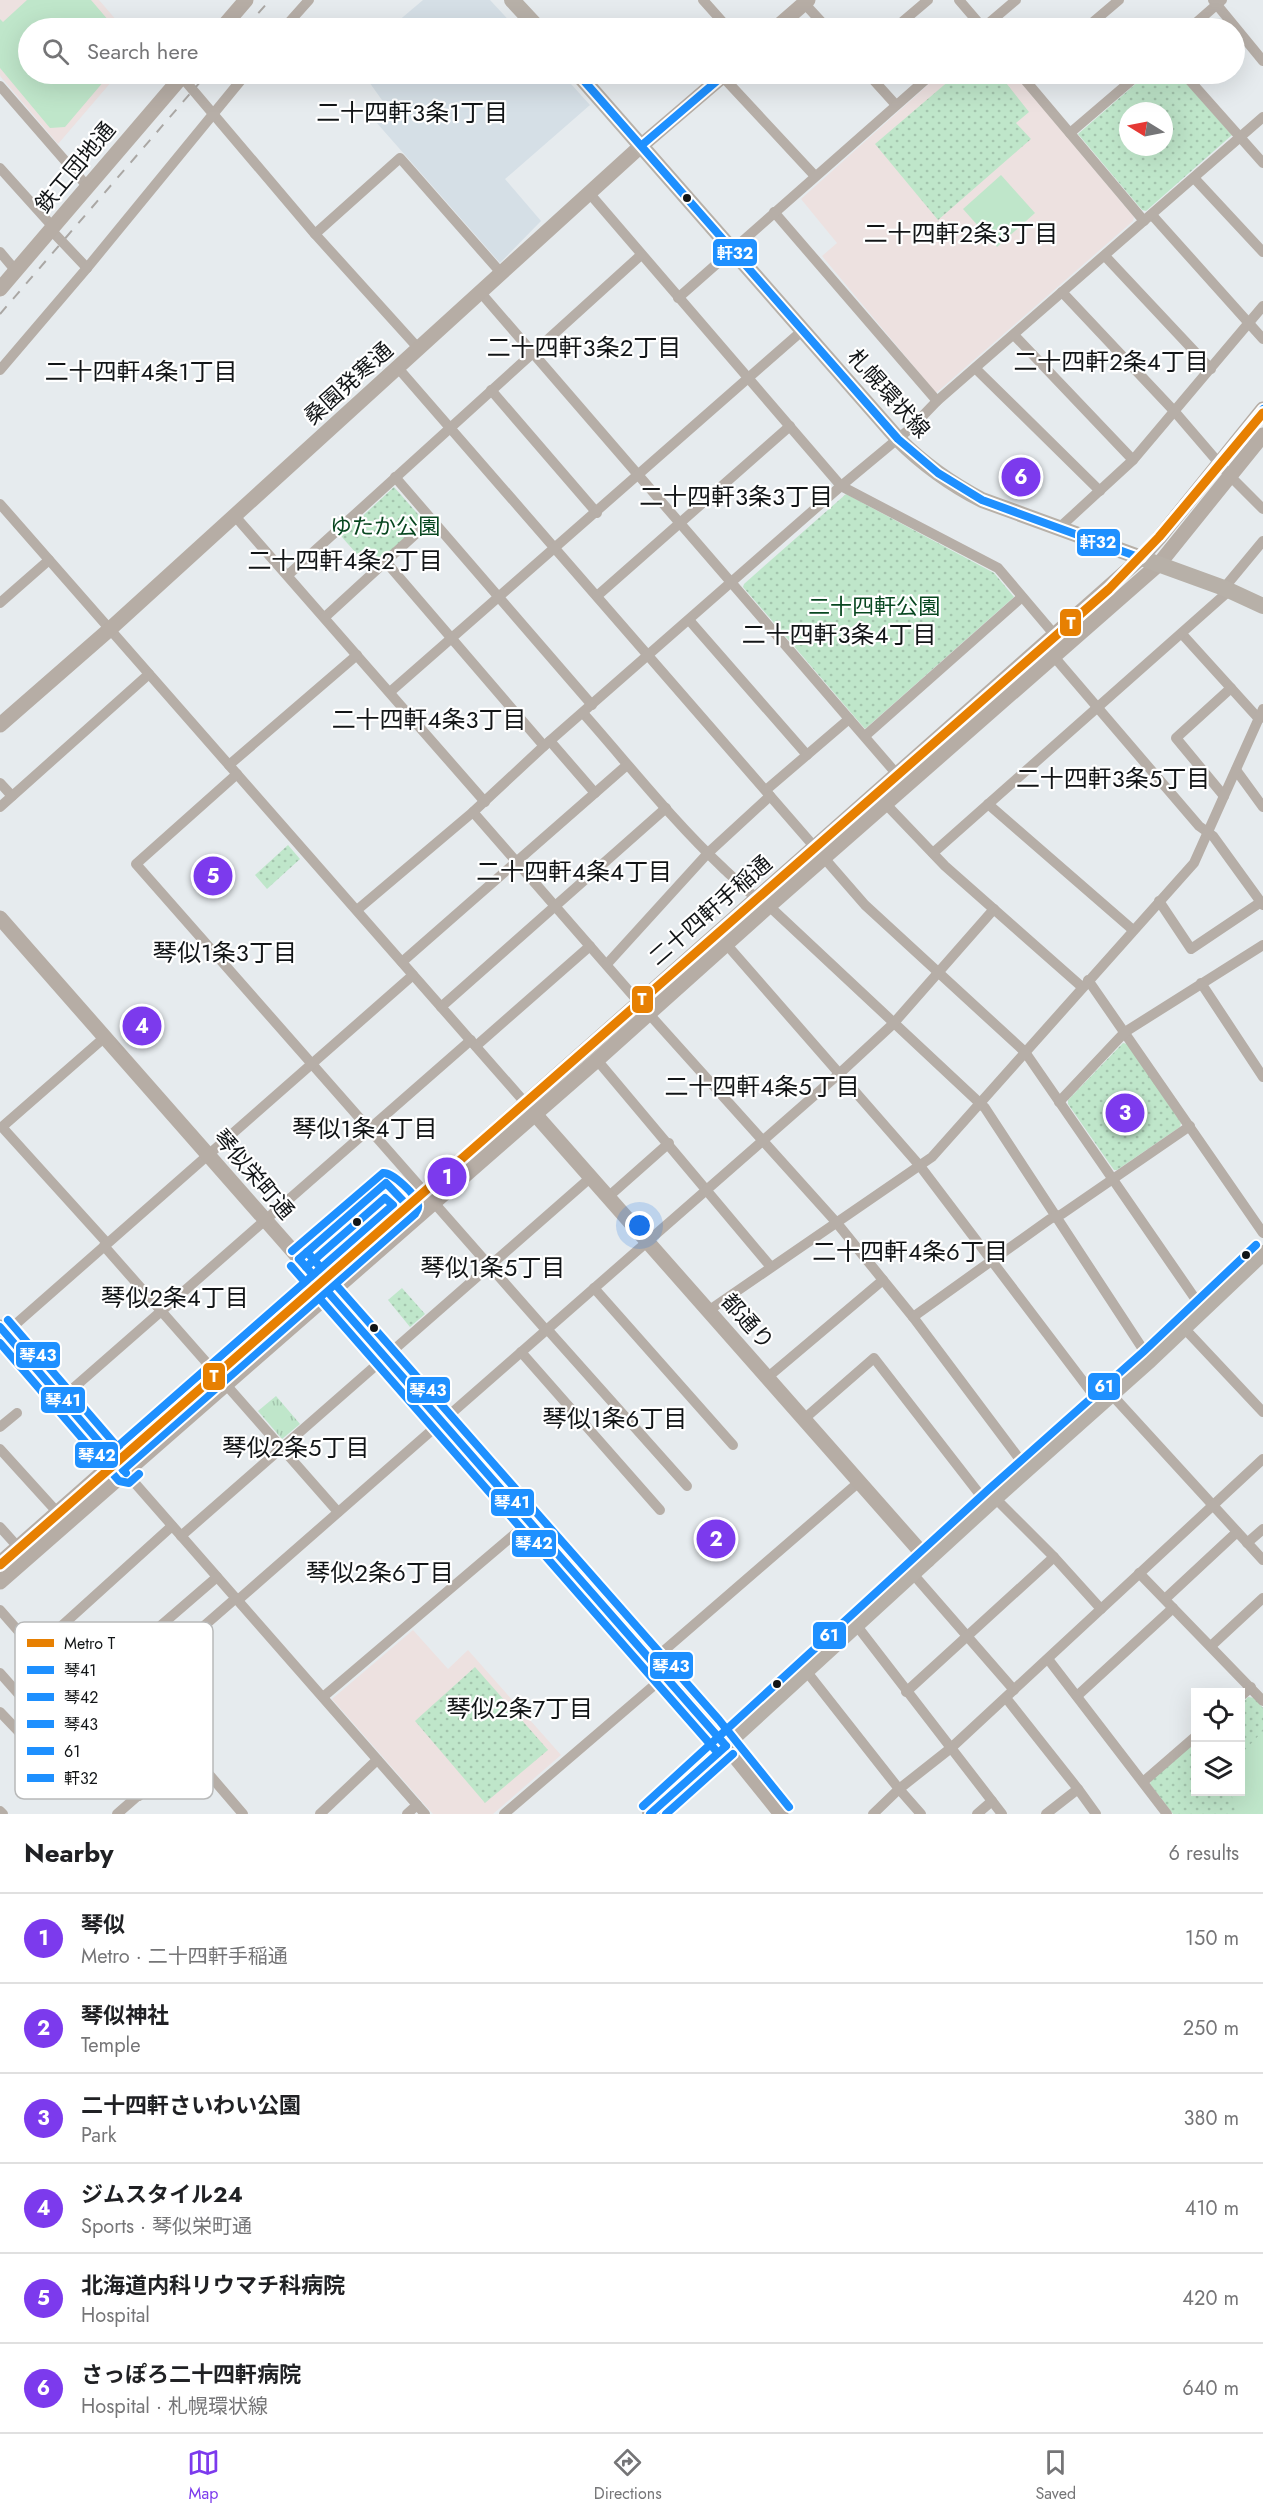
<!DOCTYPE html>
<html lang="en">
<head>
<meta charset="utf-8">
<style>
  body { margin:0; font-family:Jost,"Noto Sans JP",sans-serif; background:#f2f2f2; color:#202124 }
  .controls { position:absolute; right:18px; bottom:18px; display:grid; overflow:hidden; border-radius:0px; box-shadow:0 6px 24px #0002 }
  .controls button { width:54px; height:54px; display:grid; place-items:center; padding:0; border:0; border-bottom:2px solid #e0e0e0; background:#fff; color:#202124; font:30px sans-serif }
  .compass { position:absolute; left:1119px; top:102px; width:54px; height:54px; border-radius:50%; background:#fff; box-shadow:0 6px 24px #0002; rotate:280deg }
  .you { position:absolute; left:640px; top:1226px; width:21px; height:21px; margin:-15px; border:4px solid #fff; border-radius:50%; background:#1a73e8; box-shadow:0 0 0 9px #1a73e833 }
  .badge { display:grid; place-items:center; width:39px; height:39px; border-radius:50%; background:#7c3aed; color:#fff; font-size:20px; font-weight:700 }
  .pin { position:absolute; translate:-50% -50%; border:3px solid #fff; box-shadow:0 2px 6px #0006 }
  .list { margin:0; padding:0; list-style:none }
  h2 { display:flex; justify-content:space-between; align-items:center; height:78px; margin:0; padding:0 24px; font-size:26px }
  h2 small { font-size:20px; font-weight:400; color:#757577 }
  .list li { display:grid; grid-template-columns:39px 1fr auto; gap:18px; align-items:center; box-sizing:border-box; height:90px; padding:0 24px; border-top:2px solid #e0e0e0 }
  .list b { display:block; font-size:22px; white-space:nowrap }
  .list p { margin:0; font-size:20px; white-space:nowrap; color:#757577 }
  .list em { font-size:20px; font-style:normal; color:#757577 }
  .icon { flex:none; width:33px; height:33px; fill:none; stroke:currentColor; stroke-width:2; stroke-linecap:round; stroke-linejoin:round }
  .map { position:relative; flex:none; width:1263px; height:1814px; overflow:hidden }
  .search { position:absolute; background:#fff; box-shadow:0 6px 24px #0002; left:18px; right:18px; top:18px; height:66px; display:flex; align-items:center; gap:15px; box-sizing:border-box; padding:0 21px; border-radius:33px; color:#757577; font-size:22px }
  .sheet { height:618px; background:#fff }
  nav { display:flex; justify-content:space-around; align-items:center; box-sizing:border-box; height:84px; border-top:2px solid #e0e0e0; background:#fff; font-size:16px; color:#757577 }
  nav a { display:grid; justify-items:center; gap:3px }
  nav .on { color:#7c3aed }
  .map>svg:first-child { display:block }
</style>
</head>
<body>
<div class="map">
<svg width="1263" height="1814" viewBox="0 0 1263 1814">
  <defs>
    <pattern id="grass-tufts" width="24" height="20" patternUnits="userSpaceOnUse" patternTransform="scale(1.5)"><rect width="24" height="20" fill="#bfe6ca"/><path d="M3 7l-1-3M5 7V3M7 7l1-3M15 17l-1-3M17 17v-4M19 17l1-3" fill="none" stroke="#a3c4ad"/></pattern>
    <pattern id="park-dots" width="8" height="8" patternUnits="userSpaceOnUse" patternTransform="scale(1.5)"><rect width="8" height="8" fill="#bfe6ca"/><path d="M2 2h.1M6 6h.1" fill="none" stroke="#a3c4ad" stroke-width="1.8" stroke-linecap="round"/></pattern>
  </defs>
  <rect width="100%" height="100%" fill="#e6ebee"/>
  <g fill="#d5dfe6">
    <polygon points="423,0 490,0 516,28 390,28"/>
    <polygon points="372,74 562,74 590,105 505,179 541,221 500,263 376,122 389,110 367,79"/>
  </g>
  <g fill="#ede1e0">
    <polygon points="0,0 99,0 123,28 28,28 28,74 118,74 58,144 0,76"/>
    <polygon points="940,74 1014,74 1134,217 1133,221 936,393 822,256 837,243 801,199"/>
    <polygon points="413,1630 448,1669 468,1650 561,1755 493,1814 433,1814 332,1699"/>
  </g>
  <polygon fill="url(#grass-tufts)" points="276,1396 300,1424 282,1439 258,1411"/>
  <g fill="url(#park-dots)" fill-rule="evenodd">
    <polygon points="957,74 966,74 974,82 982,74 999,74 1029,112 1016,123 1031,139 938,220 875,144"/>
    <path d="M1147,74h31l54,61 -86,76 -4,-1 -64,-76zM1128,111h36v36h-36z"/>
    <polygon points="394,487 424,521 370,569 341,536"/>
    <polygon points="846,494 994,573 1014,597 865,729 743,587 744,584"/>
    <polygon points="288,845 300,859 267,889 255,875"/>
    <polygon points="1123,1043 1128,1044 1181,1123 1180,1127 1117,1170 1114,1170 1068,1104 1068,1100"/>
    <polygon points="402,1288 425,1314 410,1327 388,1300"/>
    <polygon points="475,1667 548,1750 485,1803 415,1721"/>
    <polygon points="1248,1697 1255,1698 1263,1708 1263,1814 1173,1814 1150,1784 1151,1780 1195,1742 1196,1792 1240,1792 1241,1704"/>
  </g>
  <g fill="#bfe6ca">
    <polygon points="27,0 91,0 115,28 28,28 28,74 110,74 65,127 50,128 0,68 0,19 3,22"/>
    <polygon points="1001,175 1035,213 997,247 963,209"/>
    <polygon points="1263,1731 1263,1814 1236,1814 1231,1792 1240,1792 1241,1754"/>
  </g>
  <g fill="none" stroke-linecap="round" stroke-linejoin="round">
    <g stroke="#b6aea7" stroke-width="10">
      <polyline points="703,0 728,28"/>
      <polyline points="959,0 983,28"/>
      <polyline points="1213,0 1263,61"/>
      <polyline points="804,3 827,28"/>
      <polyline points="284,28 309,0"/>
      <polyline points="895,28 928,0"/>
      <polyline points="983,28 1016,0"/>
      <polyline points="1086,28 1119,0"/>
      <polyline points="1190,28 1222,0"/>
      <polyline points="868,74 896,105"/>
      <polyline points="1020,74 1144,221"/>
      <polyline points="1184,74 1263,163"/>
      <polyline points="181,76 315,234 419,349"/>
      <polyline points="722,76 815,176"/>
      <polyline points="0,86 87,186"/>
      <polyline points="1070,133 1139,74"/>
      <polyline points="0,168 53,227"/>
      <polyline points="1195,179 1263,252"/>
      <polyline points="590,194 841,486 998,568 1059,640"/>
      <polyline points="774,212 937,401"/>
      <polyline points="1152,215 1263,339"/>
      <polyline points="51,230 87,268"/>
      <polyline points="315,234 400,158 502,274"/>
      <polyline points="0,252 16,271"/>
      <polyline points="1105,256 1211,369"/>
      <polyline points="1062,292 1175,412 1230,476 1263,509"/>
      <polyline points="481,293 901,779"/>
      <polyline points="678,298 932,74"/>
      <polyline points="1014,335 1133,460"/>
      <polyline points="398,368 865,905 1025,1052 1203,1310"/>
      <polyline points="976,369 1100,491"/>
      <polyline points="0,370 87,268 246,74"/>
      <polyline points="491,390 597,513"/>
      <polyline points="395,477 592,705"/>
      <polyline points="0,504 528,1106"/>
      <polyline points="234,515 485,802"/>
      <polyline points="1059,528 1133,460 1263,306"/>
      <polyline points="386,562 544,746"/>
      <polyline points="288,575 641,255"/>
      <polyline points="1224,588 1263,541"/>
      <polyline points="597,596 790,426"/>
      <polyline points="0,603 49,560"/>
      <polyline points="325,617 432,519"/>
      <polyline points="689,620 807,755"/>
      <polyline points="1182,634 1259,719"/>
      <polyline points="1044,645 1199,826 1213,836 1263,905"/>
      <polyline points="390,692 803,330"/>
      <path d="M583,713c46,52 89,107 140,155 15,14 28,28 46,38l216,202 165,252"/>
      <polyline points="865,736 1022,597"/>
      <polyline points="550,741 595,793"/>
      <polyline points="229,765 357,655"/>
      <polyline points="1236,770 1263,807"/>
      <polyline points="237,774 136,864 546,1330"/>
      <polyline points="0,783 12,796"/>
      <polyline points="766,790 849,719"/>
      <polyline points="1224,796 1176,738 1231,688"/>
      <polyline points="881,799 945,866 1082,987"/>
      <polyline points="988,804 1133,930"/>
      <polyline points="0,807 149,674"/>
      <polyline points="473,812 649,1014 836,1222 913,1317 1027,1469"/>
      <polyline points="933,853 1230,590"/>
      <polyline points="1159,901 1191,949 1261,902"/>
      <polyline points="357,910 473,812 544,746 841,486 912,427 937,401 1263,117"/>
      <polyline points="727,945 920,1166 1101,1405"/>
      <polyline points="402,962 627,765"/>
      <polyline points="607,964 708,853 770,796"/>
      <polyline points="1088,980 1263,1233"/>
      <polyline points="1201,983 1263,1077"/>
      <polyline points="441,1007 666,808"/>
      <polyline points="105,1037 2,1127 107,1243"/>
      <polyline points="476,1046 590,946"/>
      <polyline points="597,1060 771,1267"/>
      <polyline points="1059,1102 1125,1032 1263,945"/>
      <polyline points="608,1197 669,1143"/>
      <polyline points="104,1246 338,1512"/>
      <polyline points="594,1288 733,1445"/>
      <polyline points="708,1311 932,1157 1194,863 1263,709"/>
      <polyline points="913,1317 1050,1219 1062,1214 1190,1126"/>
      <polyline points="1184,1328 1263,1412"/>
      <polyline points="547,1329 687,1486"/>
      <polyline points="1,1337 413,975"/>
      <polyline points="521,1352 660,1510"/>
      <polyline points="768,1377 883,1280"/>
      <polyline points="1112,1395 1263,1560"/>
      <polyline points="62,1398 471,1040"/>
      <polyline points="804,1419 874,1358 988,1505"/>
      <polyline points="0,1427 17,1413"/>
      <polyline points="0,1449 58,1513"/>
      <polyline points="126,1473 425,1814"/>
      <polyline points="995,1498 1054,1557 1101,1609"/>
      <polyline points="0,1527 18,1547"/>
      <polyline points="181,1536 590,1178"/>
      <polyline points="1247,1543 1263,1529"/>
      <polyline points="1139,1573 1263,1701"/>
      <polyline points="913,1574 1014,1690"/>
      <polyline points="1165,1599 1237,1532"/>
      <polyline points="238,1600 840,1073 893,1024 994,909"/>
      <polyline points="0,1610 35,1650 172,1526"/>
      <polyline points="857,1626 1002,1814"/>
      <polyline points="1211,1646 1263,1598"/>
      <polyline points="74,1648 100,1678 217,1577"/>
      <polyline points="1048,1659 1167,1814"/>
      <polyline points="652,1661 859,1482"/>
      <polyline points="807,1672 899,1789 921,1814"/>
      <polyline points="0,1673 46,1725 61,1713"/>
      <polyline points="906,1692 1054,1557"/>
      <polyline points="1077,1696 1173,1608"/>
      <polyline points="323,1697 530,1521"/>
      <polyline points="1240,1697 1251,1687"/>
      <polyline points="1006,1698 1078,1789 1046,1814"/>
      <polyline points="117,1702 172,1766"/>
      <polyline points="0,1712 21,1734"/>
      <polyline points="84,1731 139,1796"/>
      <polyline points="65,1747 236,1598"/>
      <polyline points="1143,1782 1196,1736"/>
      <polyline points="1078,1789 1096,1814"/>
      <polyline points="0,1811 3,1814"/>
      <polyline points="117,1814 189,1751 243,1814"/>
      <polyline points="320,1814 377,1760"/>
      <polyline points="407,1814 417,1805"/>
      <polyline points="504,1814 665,1676"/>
      <polyline points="873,1814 899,1789 951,1748 1263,1459"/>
      <polyline points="977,1814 992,1801"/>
    </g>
    <g stroke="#b6ada5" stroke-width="15">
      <polyline points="222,28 246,0"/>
      <polyline points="776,28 808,0"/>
      <polyline points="0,289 184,74"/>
      <polyline points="0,725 110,629 642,145 725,74"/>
      <polyline points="0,918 711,1727 781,1814"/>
      <polyline points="534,1113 928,1560"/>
      <polyline points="0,1327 122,1468"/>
      <polyline points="0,1563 271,1324 425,1192 1141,558 1159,538 1263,409"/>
      <polyline points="0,1582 597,1060 769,906 1159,564 1263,435"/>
    </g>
    <g stroke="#b7b0a8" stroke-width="16">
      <polyline points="512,0 538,28"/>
      <path d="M578,74l320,365c25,25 53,45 84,61l242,88 39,18"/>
      <polyline points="650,1814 995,1498 1150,1360 1263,1253"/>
    </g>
    <g stroke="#aaa7a4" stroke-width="2" stroke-dasharray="10 10" stroke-linecap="butt">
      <polyline points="245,28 270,0"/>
      <polyline points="0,314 207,74"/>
    </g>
    <g stroke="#fff" stroke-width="12">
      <g id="bus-1">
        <polyline points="299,1259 726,1746"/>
        <polyline points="299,1259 386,1183 408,1206"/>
        <polyline points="0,1327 126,1473"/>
        <polyline points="116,1462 408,1206"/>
        <polyline points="650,1814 726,1746"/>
      </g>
    </g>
    <g stroke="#fff" stroke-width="12">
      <g id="bus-2">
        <polyline points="291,1266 718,1753"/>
        <polyline points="0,1343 119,1481 129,1483 139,1474"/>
        <path d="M123,1470l292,-256c2,-4 4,-5 3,-9 -1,-10 -26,-33 -35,-32l-91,78"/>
        <polyline points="666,1814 733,1754"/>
      </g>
    </g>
    <g stroke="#fff" stroke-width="12">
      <g id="bus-3">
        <polyline points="307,1252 719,1720 789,1807"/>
        <polyline points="8,1320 127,1458"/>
        <polyline points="109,1454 393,1205 385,1198 306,1267"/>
      </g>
    </g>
    <g stroke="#fff" stroke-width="12">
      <polyline id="bus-4" points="643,1806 988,1490 1143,1352 1256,1245"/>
    </g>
    <g stroke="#fff" stroke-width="12">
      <g id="bus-5">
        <polyline points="578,74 898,439 938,473 982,500 1141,558 1263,409"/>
        <polyline points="642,145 725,74"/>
      </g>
    </g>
    <use href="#bus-1" stroke="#1e90ff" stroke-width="8"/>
    <use href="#bus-2" stroke="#1e90ff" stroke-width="8"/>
    <use href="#bus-3" stroke="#1e90ff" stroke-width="8"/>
    <use href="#bus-4" stroke="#1e90ff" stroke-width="8"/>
    <use href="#bus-5" stroke="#1e90ff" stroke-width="8"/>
    <g stroke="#fff" stroke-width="14">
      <polyline id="metro-1" points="0,1565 1109,589 1159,537 1263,413"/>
    </g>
    <use href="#metro-1" stroke="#e78002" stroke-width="9"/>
  </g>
  <g fill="#121517" stroke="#fff" stroke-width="2">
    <circle cx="687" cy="198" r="5"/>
    <circle cx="357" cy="1222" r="5"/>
    <circle cx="1246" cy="1255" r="5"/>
    <circle cx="374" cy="1328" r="5"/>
    <circle cx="777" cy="1684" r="5"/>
  </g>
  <g text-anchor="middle" stroke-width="4.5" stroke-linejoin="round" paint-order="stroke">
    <g font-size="22" fill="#121517" stroke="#fff">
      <text transform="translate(75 167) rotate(-50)" y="8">鉄工団地通</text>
      <text transform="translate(348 383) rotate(-42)" y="8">桑園発寒通</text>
      <text transform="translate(889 393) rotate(48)" y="8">札幌環状線</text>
      <text transform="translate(710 910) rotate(-41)" y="8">二十四軒手稲通</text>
      <text transform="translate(254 1174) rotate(49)" y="8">琴似栄町通</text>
      <text transform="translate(748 1321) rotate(48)" y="8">都通り</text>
    </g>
    <g font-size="22" fill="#084720" stroke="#fff">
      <text x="385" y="534">ゆたか公園</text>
      <text x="874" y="614">二十四軒公園</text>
    </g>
    <g font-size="24" fill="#121517" stroke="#fff">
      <text x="412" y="121">二十四軒3条1丁目</text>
      <text x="961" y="242">二十四軒2条3丁目</text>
      <text x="584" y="356">二十四軒3条2丁目</text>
      <text x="1111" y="370">二十四軒2条4丁目</text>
      <text x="141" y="380">二十四軒4条1丁目</text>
      <text x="736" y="505">二十四軒3条3丁目</text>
      <text x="345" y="569">二十四軒4条2丁目</text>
      <text x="839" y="643">二十四軒3条4丁目</text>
      <text x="429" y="728">二十四軒4条3丁目</text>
      <text x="1113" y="787">二十四軒3条5丁目</text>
      <text x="574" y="880">二十四軒4条4丁目</text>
      <text x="225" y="961">琴似1条3丁目</text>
      <text x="762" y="1095">二十四軒4条5丁目</text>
      <text x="365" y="1137">琴似1条4丁目</text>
      <text x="910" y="1260">二十四軒4条6丁目</text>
      <text x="493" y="1276">琴似1条5丁目</text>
      <text x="175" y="1306">琴似2条4丁目</text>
      <text x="615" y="1427">琴似1条6丁目</text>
      <text x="296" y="1456">琴似2条5丁目</text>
      <text x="380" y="1581">琴似2条6丁目</text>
      <text x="520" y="1717">琴似2条7丁目</text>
    </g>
  </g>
  <rect x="15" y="1622" width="198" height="177" rx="9" fill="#fff" stroke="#b8b9b9" stroke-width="1.5"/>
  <rect x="27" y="1639" width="27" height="8" fill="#e78002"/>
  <rect x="27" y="1666" width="27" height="8" fill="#1e90ff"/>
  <rect x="27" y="1693" width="27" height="8" fill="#1e90ff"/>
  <rect x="27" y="1720" width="27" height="8" fill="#1e90ff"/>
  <rect x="27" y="1747" width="27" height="8" fill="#1e90ff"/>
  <rect x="27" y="1774" width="27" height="8" fill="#1e90ff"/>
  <g font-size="16" fill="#121517">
    <text x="64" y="1649">Metro T</text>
    <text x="64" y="1676">琴41</text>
    <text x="64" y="1703">琴42</text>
    <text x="64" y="1730">琴43</text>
    <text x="64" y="1757">61</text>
    <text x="64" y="1784">軒32</text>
  </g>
  <g stroke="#fff" stroke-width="2">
    <rect x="712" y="238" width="46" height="29" rx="6" fill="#1e90ff"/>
    <rect x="1076" y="528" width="45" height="29" rx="6" fill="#1e90ff"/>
    <rect x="1059" y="608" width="23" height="29" rx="6" fill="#e78002"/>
    <rect x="631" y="985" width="23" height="29" rx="6" fill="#e78002"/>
    <rect x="15" y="1341" width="46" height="28" rx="6" fill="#1e90ff"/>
    <rect x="202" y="1362" width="24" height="29" rx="6" fill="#e78002"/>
    <rect x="1087" y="1372" width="34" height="29" rx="6" fill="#1e90ff"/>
    <rect x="406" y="1376" width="45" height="28" rx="6" fill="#1e90ff"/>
    <rect x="40" y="1386" width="46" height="28" rx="6" fill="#1e90ff"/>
    <rect x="74" y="1441" width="45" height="28" rx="6" fill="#1e90ff"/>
    <rect x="490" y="1488" width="45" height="29" rx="6" fill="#1e90ff"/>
    <rect x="511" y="1529" width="46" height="29" rx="6" fill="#1e90ff"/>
    <rect x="812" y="1621" width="35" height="29" rx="6" fill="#1e90ff"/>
    <rect x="649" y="1651" width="45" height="29" rx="6" fill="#1e90ff"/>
  </g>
  <g font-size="16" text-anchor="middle" font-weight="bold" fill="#fff">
    <text x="735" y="259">軒32</text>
    <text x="1098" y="548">軒32</text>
    <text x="1071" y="629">T</text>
    <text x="642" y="1005">T</text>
    <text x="38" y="1361">琴43</text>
    <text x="214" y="1382">T</text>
    <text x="1104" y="1392">61</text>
    <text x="428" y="1396">琴43</text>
    <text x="63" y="1406">琴41</text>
    <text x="97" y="1461">琴42</text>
    <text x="512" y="1508">琴41</text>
    <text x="534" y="1549">琴42</text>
    <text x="829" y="1641">61</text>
    <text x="671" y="1672">琴43</text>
  </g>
</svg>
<div class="controls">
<button><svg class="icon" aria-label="locate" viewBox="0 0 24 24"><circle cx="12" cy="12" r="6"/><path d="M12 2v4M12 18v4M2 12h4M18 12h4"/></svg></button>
<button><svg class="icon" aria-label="layers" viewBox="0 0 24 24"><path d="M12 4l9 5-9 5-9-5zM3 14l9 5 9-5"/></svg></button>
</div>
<svg class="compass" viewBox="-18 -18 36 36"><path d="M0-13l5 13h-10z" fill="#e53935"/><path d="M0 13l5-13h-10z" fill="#757577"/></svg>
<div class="you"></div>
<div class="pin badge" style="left:447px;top:1177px">1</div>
<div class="pin badge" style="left:716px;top:1539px">2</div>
<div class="pin badge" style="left:1125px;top:1113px">3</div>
<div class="pin badge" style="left:142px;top:1026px">4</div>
<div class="pin badge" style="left:213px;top:876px">5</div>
<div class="pin badge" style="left:1021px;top:477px">6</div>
<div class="search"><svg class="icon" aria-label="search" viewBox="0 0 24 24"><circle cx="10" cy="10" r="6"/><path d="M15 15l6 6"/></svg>Search here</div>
</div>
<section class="sheet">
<h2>Nearby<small>6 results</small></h2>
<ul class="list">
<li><span class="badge">1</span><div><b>琴似</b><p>Metro · 二十四軒手稲通</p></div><em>150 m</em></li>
<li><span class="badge">2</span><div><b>琴似神社</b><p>Temple</p></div><em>250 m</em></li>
<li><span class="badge">3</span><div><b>二十四軒さいわい公園</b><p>Park</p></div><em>380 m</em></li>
<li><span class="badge">4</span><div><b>ジムスタイル24</b><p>Sports · 琴似栄町通</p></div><em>410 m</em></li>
<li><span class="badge">5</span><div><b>北海道内科リウマチ科病院</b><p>Hospital</p></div><em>420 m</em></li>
<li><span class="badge">6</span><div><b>さっぽろ二十四軒病院</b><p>Hospital · 札幌環状線</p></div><em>640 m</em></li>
</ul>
</section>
<nav>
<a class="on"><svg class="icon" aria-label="map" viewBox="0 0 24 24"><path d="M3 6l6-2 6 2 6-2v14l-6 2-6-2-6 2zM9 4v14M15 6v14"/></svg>Map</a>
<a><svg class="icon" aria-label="directions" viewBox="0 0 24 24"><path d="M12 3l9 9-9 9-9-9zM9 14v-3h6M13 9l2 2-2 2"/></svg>Directions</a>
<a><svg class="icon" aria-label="saved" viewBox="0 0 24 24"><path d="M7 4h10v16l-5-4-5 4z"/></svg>Saved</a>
</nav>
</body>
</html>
